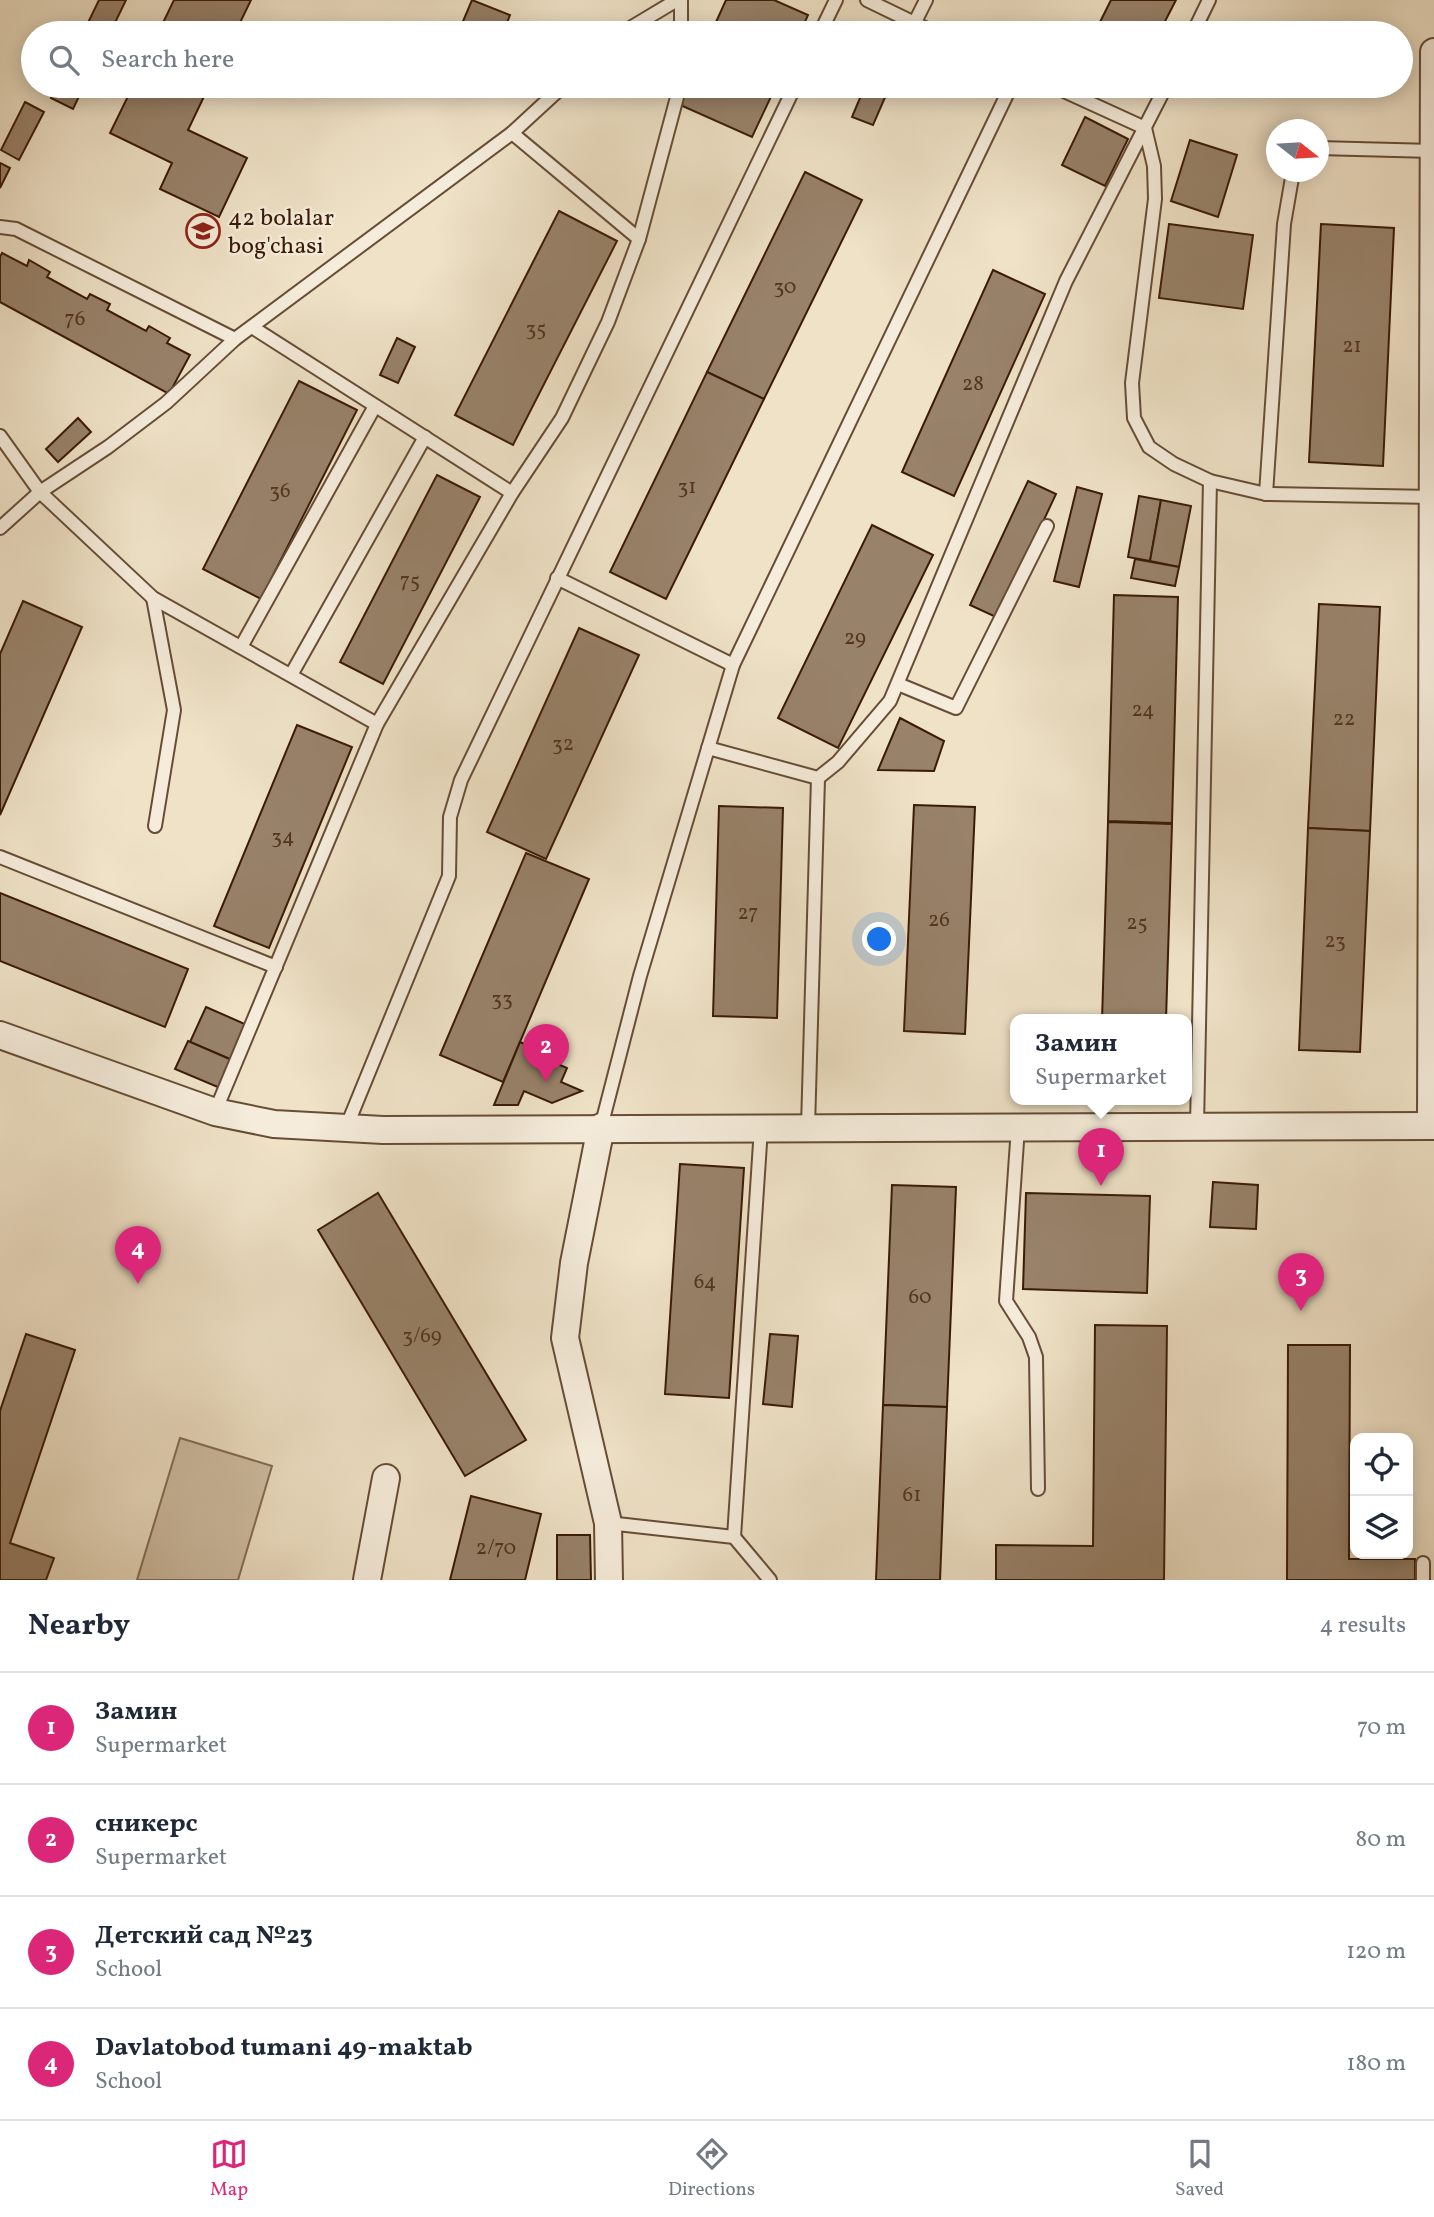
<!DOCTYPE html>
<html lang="en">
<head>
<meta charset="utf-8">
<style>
  body { margin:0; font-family:Vollkorn,serif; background:#f6f6f7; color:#1f2937 }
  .controls { position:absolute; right:21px; bottom:21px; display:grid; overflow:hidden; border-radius:14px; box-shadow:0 4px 18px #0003 }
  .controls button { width:63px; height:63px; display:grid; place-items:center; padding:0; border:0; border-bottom:2px solid #e0e1e3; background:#fff; color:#1f2937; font:35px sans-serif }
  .compass { position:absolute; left:1266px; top:119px; width:63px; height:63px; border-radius:50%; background:#fff; box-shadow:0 4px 18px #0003; rotate:107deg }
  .you { position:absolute; left:880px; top:940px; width:24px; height:24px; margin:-18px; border:5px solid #fff; border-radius:50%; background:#1a73e8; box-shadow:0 0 0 10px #1a73e833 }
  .badge { display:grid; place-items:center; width:46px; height:46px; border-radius:50%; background:#db2777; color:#fff; font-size:23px; font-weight:700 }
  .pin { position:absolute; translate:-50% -58px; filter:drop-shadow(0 2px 4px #0008) }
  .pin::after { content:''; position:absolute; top:37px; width:24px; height:21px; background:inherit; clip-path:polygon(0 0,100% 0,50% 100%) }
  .popup { position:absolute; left:1010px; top:1014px; width:182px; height:91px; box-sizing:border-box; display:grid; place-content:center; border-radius:14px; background:#fff; filter:drop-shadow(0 2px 5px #0005); font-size:23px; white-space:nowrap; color:#747a83 }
  .popup b { font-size:26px; color:#1f2937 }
  .popup::after { content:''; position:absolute; left:50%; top:100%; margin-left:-14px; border:14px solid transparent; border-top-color:#fff }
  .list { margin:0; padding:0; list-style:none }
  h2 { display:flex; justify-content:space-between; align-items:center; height:91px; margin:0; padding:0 28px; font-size:30px }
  h2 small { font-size:23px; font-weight:400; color:#747a83 }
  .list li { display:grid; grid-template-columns:46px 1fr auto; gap:21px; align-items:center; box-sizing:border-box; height:112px; padding:0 28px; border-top:2px solid #e0e1e3 }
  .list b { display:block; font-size:26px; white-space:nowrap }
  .list p { margin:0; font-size:23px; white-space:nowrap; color:#747a83 }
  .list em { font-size:23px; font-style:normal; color:#747a83 }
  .icon { flex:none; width:38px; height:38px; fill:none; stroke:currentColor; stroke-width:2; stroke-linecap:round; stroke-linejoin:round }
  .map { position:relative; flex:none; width:1434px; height:1580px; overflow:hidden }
  .search { position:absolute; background:#fff; box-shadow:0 4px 18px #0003; left:21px; right:21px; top:21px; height:77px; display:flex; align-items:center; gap:18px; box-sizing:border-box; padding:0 24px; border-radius:38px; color:#747a83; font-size:26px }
  .sheet { height:539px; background:#fff }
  nav { display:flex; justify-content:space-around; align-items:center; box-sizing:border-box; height:98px; border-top:2px solid #e0e1e3; background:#fff; font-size:19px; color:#747a83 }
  nav a { display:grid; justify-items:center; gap:4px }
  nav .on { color:#db2777 }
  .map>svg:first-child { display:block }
</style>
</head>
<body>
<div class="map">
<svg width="1434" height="1580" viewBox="0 0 1434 1580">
  <rect width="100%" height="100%" fill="#efe2c7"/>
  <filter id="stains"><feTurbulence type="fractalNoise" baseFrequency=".00286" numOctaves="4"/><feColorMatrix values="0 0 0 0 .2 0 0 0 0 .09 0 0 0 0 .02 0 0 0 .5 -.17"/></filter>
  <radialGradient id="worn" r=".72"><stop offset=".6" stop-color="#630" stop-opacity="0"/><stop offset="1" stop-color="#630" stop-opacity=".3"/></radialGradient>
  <polygon fill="#d0c0a6" stroke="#856e56" stroke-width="2" points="180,1438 272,1466 238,1580 137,1580"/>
  <g fill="#98826a" stroke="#3a1b06" stroke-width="2">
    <polygon points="99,0 126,0 110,33 83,33"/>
    <polygon points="174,0 251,0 235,33 158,33"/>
    <polygon points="472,0 510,15 503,33 478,33 461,26"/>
    <polygon points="726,0 774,0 808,15 800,33 711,33"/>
    <polygon points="1111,0 1176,0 1159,33 1112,33 1098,26"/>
    <polygon points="57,86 84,86 73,109 51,98"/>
    <polygon points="133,86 209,86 188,130 247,158 219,217 160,189 172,163 110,133"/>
    <polygon points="687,86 776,86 752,137 678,104"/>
    <polygon points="865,86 890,86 873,125 852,117"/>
    <polygon points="25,102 44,112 19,160 1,150"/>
    <polygon points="1085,117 1128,139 1105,186 1062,165"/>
    <polygon points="1190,140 1237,155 1218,217 1171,201"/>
    <polygon points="0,163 10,168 0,188"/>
    <polygon points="805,172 862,200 764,399 707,372"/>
    <polygon points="559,211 617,241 513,445 455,415"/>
    <polygon points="1169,224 1253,235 1243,309 1159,298"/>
    <polygon points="1321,224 1394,228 1383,466 1309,462"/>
    <polygon points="2,253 27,266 29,260 50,272 47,277 87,299 90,294 110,304 107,310 146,331 149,326 170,338 167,343 190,355 169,394 0,302 0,257"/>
    <polygon points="993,270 1045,294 954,496 902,472"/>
    <polygon points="397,338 415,347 398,383 380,375"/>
    <polygon points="707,372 764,399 666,599 610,572"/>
    <polygon points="299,381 357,410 261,599 203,569"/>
    <polygon points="78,418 91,432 58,462 46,449"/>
    <polygon points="437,475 480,497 383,684 340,662"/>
    <polygon points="1028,481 1056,494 998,618 970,605"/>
    <polygon points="1077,487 1102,494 1079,587 1054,581"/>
    <polygon points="1139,496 1161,500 1150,561 1128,557"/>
    <polygon points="1161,500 1191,506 1179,567 1150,561"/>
    <polygon points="872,525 933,555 838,748 778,718"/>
    <polygon points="1135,559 1179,567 1175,586 1131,578"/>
    <polygon points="1114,595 1178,597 1172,823 1108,821"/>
    <polygon points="23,601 82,627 0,815 0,654"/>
    <polygon points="1319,604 1380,607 1370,831 1308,828"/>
    <polygon points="579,628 639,655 546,859 487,832"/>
    <polygon points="900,718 944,741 934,771 878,770"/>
    <polygon points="297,725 352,747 269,948 214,926"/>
    <polygon points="914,805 975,807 965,1034 904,1031"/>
    <polygon points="719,806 783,808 777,1018 713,1016"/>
    <polygon points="1108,822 1172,824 1166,1020 1102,1020"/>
    <polygon points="1308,828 1370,831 1360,1052 1299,1050"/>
    <polygon points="526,853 589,879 503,1082 440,1055"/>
    <polygon points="0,893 188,969 165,1027 0,961"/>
    <polygon points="206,1007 247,1025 232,1060 190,1042"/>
    <polygon points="188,1041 232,1060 220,1088 175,1069"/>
    <polygon points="520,1042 541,1051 539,1056 567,1068 561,1082 582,1091 552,1103 524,1091 518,1105 494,1105"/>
    <polygon points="680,1164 744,1168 729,1398 665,1394"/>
    <polygon points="1213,1182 1258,1185 1256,1229 1210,1227"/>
    <polygon points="892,1185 956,1187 947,1407 883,1405"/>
    <polygon points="378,1193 526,1440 465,1476 318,1230"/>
    <polygon points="1026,1193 1150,1196 1147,1293 1023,1289"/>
    <polygon points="1095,1325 1167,1326 1164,1580 996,1580 996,1545 1093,1546"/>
    <polygon points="26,1334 75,1350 10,1543 54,1558 46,1580 0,1580 0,1411"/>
    <polygon points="770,1334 798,1336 792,1407 763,1404"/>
    <polygon points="1288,1345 1350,1345 1349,1559 1415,1559 1415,1580 1287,1580"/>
    <polygon points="883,1405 947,1407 940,1580 876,1580"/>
    <polygon points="471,1496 541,1514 525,1580 450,1580"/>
    <polygon points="557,1535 590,1535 591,1580 557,1580"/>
  </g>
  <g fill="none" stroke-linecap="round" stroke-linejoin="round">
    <g stroke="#674d36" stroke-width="16">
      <g id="lane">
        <polyline points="867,0 935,33"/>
        <polyline points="914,24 926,0"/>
        <polyline points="622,33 677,0"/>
        <polyline points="681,33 681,0"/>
        <polyline points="820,33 836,0"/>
        <polyline points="1193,33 1209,0"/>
        <polyline points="1053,86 1145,128 1154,166 1155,199 1132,383 1134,418 1149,447 1174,464 1210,481 1266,494 1434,497"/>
        <polyline points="512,133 639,239"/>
        <polyline points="1318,148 1433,151"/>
        <polyline points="0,227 16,229 235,339"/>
        <polyline points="252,327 512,493"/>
        <polyline points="0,436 40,492 153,598 377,724"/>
        <polyline points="1266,494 1284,224 1293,172"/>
        <polyline points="0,528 40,492 108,447 166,403 235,339 512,133 563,86"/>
        <polyline points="557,578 733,665"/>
        <polyline points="153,598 174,710 155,826"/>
        <polyline points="241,647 375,406"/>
        <polyline points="291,675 425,437"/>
        <polyline points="898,684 956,708 1047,526"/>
        <polyline points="708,748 818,778 838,762 890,701 1066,281 1166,86"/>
        <polyline points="0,857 276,967"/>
        <polyline points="215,1112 377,724 512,493 562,418 608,322 639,239 680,86"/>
        <polyline points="1197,1126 1210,481"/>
        <polyline points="601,1127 640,976 733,665 1011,86"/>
        <polyline points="808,1127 818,778"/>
        <polyline points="1018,1127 1006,1301 1029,1337 1036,1357 1038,1489"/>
        <polyline points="346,1128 449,876 450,817 461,780 795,86"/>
        <polyline points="608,1523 734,1537 770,1580"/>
        <polyline points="734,1537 761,1128"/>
        <polyline points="1423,1580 1423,1563"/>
      </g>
    </g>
    <g stroke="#674d36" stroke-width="30">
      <g id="street">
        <polyline points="0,1035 215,1112 274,1124 383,1130 1434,1126"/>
        <polyline points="1431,1126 1434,52"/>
        <polyline points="601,1127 574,1263 565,1338 608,1523 609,1580"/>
        <polyline points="367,1580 386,1478"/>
      </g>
    </g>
    <use href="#lane" stroke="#f5ecdb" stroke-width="12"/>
    <use href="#street" stroke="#f5ecdb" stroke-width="26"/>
  </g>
  <defs>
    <g id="school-ring" transform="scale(1.75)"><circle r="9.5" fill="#f5ecdb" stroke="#8f2418" stroke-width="1.5"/><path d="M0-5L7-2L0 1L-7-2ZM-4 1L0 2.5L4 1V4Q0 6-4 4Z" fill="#8f2418"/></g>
  </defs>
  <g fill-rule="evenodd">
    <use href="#school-ring" x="203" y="231"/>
  </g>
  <g text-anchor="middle" stroke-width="5" stroke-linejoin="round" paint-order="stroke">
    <g font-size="21" fill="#52351f">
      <text x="785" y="293">30</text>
      <text x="75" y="325">76</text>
      <text x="536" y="335">35</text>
      <text x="1352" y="352">21</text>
      <text x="973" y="390">28</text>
      <text x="687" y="493">31</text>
      <text x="280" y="497">36</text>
      <text x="410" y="587">75</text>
      <text x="855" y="644">29</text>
      <text x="1143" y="716">24</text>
      <text x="1344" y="725">22</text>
      <text x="563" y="750">32</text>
      <text x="283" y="843">34</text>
      <text x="748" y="919">27</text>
      <text x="939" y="926">26</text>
      <text x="1137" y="929">25</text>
      <text x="1335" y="947">23</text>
      <text x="502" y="1005">33</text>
      <text x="705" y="1288">64</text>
      <text x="920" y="1303">60</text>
      <text x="422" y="1342">3/69</text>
      <text x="912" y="1501">61</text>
      <text x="496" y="1554">2/70</text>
    </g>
    <g font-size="24" fill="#3a1b06" stroke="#f5ecdb" text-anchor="start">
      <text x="228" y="225">42 bolalar<tspan x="228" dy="28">bog'chasi</tspan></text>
    </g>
  </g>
  <rect width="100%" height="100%" filter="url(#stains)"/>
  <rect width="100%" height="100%" fill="url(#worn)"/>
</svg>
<div class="controls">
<button><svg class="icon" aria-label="locate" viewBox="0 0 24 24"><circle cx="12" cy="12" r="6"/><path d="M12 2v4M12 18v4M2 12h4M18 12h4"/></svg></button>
<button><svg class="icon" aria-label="layers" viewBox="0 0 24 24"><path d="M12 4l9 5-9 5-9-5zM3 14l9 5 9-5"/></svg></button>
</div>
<svg class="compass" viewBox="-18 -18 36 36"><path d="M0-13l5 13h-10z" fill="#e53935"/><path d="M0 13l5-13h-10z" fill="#747a83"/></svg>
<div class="you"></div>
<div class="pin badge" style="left:1101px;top:1186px">1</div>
<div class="popup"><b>Замин</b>Supermarket</div>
<div class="pin badge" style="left:546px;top:1082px">2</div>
<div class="pin badge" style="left:1301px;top:1311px">3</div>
<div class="pin badge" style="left:138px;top:1284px">4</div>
<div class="search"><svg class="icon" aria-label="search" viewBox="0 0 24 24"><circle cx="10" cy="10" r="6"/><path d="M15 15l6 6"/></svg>Search here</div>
</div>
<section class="sheet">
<h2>Nearby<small>4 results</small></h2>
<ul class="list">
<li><span class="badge">1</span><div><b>Замин</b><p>Supermarket</p></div><em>70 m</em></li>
<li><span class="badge">2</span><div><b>сникерс</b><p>Supermarket</p></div><em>80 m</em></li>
<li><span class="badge">3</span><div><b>Детский сад №23</b><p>School</p></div><em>120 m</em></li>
<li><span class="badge">4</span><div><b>Davlatobod tumani 49-maktab</b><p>School</p></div><em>180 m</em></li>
</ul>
</section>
<nav>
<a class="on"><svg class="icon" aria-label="map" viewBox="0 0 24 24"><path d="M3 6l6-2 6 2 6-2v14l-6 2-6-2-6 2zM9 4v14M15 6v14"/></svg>Map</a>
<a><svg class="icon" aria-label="directions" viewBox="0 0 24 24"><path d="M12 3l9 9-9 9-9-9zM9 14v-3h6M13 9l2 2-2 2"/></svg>Directions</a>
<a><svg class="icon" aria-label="saved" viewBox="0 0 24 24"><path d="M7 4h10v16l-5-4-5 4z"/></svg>Saved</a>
</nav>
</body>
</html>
